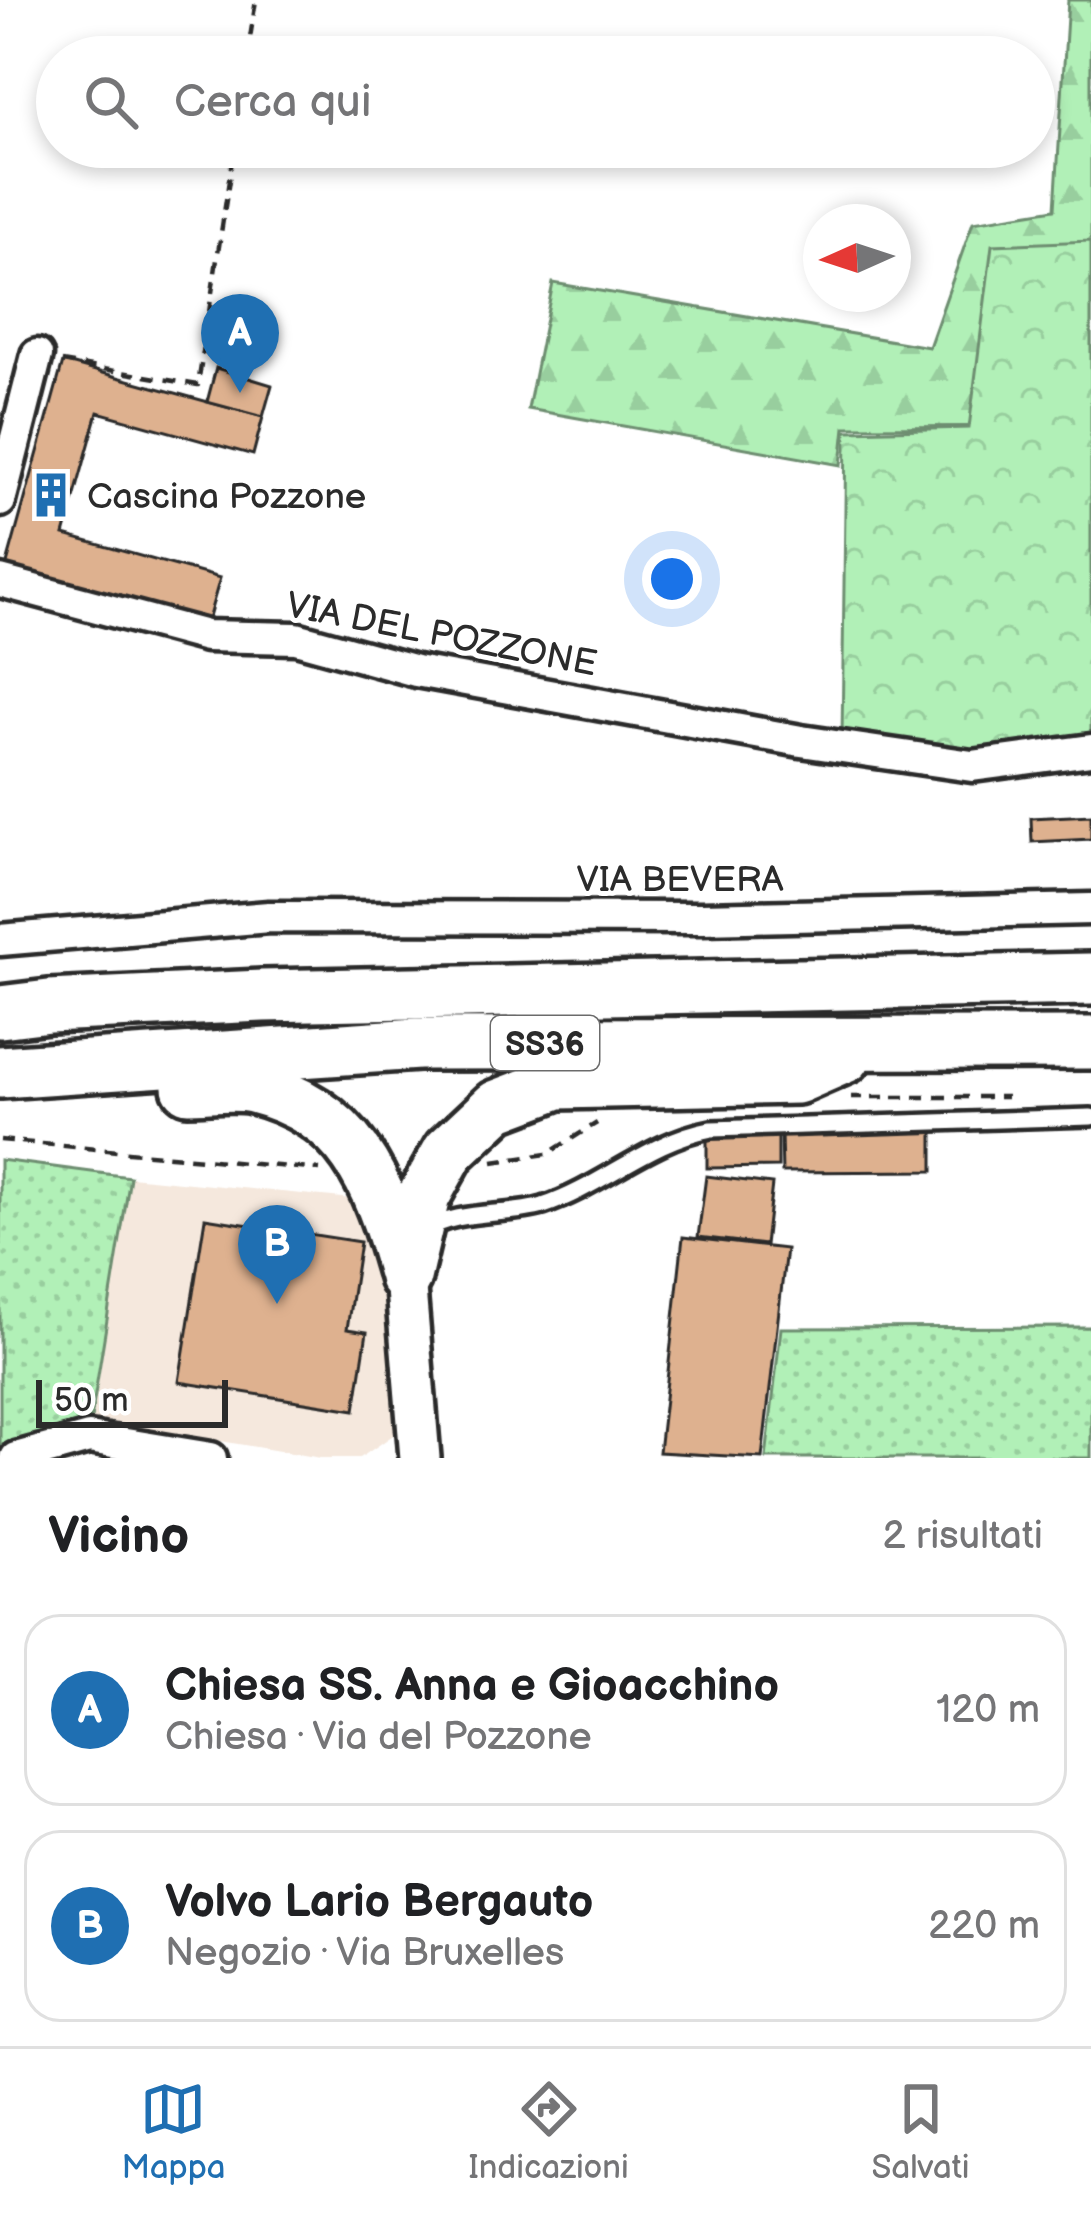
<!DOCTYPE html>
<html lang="it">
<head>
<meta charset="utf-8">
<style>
  body { margin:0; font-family:"Balsamiq Sans",sans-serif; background:#f6f6f6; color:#202124 }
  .compass { position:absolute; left:803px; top:204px; width:108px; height:108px; border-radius:50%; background:#fff; box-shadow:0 6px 18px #0003; rotate:267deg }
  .scale { position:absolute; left:36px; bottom:30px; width:192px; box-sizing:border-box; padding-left:12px; border:6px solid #2b2b2b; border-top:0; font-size:33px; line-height:42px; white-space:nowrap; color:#2b2b2b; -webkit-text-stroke:9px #fff; paint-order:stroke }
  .you { position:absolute; left:672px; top:579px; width:42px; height:42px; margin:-30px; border:9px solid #fff; border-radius:50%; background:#1a73e8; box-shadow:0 0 0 18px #1a73e833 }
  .badge { display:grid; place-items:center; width:78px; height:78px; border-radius:50%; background:#1f6fb2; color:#fff; font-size:39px; font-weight:700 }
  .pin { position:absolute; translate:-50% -99px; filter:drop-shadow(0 3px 6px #0008) }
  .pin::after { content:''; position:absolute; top:63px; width:42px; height:36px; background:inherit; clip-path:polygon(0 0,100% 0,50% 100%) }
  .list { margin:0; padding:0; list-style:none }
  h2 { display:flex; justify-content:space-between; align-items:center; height:156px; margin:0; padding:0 48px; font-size:51px }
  h2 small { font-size:39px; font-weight:400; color:#757577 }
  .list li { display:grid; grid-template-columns:78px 1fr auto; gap:36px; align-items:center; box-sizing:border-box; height:192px; margin:0 24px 24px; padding:0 24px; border:3px solid #e0e0e0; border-radius:36px }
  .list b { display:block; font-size:45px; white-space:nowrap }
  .list p { margin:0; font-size:39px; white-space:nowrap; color:#757577 }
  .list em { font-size:39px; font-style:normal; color:#757577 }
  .icon { flex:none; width:66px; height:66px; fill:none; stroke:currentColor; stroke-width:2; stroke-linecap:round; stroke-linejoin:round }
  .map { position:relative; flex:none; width:1091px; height:1458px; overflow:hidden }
  .search { position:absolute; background:#fff; box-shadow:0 6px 18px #0003; left:36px; right:36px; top:36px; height:132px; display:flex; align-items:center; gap:30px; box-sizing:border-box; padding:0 42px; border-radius:66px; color:#757577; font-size:45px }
  .sheet { height:588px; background:#fff }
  nav { display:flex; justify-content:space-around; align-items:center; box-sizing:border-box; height:168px; border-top:3px solid #e0e0e0; background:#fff; font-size:33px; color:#757577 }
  nav a { display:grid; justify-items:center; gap:6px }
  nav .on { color:#1f6fb2 }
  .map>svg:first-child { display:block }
</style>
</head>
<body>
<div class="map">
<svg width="1091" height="1458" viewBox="0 0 1091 1458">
  <defs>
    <pattern id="grass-dots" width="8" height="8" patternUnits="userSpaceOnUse" patternTransform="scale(3)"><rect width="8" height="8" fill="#b1f0b7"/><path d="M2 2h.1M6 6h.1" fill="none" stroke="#98ce9e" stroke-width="1.8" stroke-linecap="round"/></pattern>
    <pattern id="forest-firs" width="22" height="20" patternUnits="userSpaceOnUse" patternTransform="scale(3)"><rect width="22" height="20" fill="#b1f0b7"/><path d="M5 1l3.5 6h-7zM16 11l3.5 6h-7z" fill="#98ce9e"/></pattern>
    <pattern id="park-crowns" width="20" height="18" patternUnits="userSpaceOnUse" patternTransform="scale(3)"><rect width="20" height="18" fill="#b1f0b7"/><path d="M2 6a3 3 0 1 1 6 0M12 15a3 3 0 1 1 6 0" fill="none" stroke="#98ce9e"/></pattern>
  </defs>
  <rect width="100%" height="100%" fill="#fff"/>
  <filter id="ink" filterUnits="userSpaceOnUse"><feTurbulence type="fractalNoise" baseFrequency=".00833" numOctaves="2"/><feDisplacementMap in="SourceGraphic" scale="24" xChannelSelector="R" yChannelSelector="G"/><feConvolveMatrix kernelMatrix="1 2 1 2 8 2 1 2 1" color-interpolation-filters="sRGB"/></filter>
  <g filter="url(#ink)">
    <polygon fill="#f5e8dd" points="130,1177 373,1201 387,1228 402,1429 360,1458 321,1458 91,1419"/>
    <g fill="url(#grass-dots)" stroke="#6e8e71" stroke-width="3">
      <polygon points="0,1160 130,1177 91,1419 0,1445"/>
      <polygon points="1091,1327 1091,1458 766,1458 781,1328"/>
    </g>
    <polygon fill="url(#forest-firs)" stroke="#6e8e71" stroke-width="3" points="1068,0 1091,0 1091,426 845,427 841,465 528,409 553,283 929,347 973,222 1055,209"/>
    <polygon fill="url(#park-crowns)" stroke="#6e8e71" stroke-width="3" points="1091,241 1091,732 976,756 842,739 846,431 969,428 992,245"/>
    <g fill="#deb18f" stroke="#2b2b2b" stroke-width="3">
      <polygon points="63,362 263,417 253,455 98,412 64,535 220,578 206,627 5,571"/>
      <polygon points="216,368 272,385 263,417 207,402"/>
      <polygon points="1091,815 1091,839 1032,842 1031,818"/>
      <polygon points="933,1131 933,1171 782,1172 781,1133"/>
      <polygon points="707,1134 778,1134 778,1167 707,1168"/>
      <polygon points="706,1176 772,1184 765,1245 698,1237"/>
      <polygon points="205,1218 360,1242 347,1329 367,1332 355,1410 179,1382"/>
      <polygon points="683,1237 786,1249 762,1458 659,1452"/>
    </g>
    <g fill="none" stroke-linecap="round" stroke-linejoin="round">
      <g stroke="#2b2b2b" stroke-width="24">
        <path id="service" d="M427,1231c24,-21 83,-15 116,-25 58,-19 107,-66 168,-77l380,-12"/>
      </g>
      <g stroke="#2b2b2b" stroke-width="39">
        <g id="minor">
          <polyline points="0,501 37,355"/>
          <polyline points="0,581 206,636 296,638 416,671 801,741 972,766 1091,750"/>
          <polyline points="0,940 269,917 702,918 1091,909"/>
          <polyline points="16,1458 89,1438 211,1458"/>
        </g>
      </g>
      <g stroke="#2b2b2b" stroke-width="48">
        <polyline id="tertiary" points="405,1277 420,1458"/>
      </g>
      <g stroke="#2b2b2b" stroke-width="60">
        <g id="trunk">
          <polyline points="0,1012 49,1006 262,996 1091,979"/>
          <polyline points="0,1072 418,1044 1091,1043"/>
          <path d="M188,1087c20,0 45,-4 65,0 99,25 125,93 150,182"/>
          <polyline points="405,1277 424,1196 449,1151 497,1106 558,1083 797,1078 845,1057"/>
        </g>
      </g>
      <g stroke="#2b2b2b" stroke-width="4.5" stroke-dasharray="12 9" stroke-linecap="butt">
        <polyline points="247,57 256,0"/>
        <polyline points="62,362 198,385 234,147"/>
        <polyline points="851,1097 1007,1097"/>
        <polyline points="0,1140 320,1170"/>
        <polyline points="493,1162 547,1154 597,1123"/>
      </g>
      <use href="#service" stroke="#fff" stroke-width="15"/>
      <use href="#minor" stroke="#fff" stroke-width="30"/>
      <use href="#tertiary" stroke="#fff" stroke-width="39"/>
      <use href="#trunk" stroke="#fff" stroke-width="51"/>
    </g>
  </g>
  <defs>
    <g id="building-bare" transform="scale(3.6)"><path d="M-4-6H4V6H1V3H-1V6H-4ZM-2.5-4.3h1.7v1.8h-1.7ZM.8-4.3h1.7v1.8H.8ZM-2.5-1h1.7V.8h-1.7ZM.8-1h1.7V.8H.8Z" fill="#1f6fb2" stroke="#fff" stroke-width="2.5" paint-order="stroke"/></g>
  </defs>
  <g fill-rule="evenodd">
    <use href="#building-bare" x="51" y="495"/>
  </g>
  <g text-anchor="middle" stroke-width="10" stroke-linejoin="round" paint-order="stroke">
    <rect fill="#fff" stroke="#6b6b6b" stroke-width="3" x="491" y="1016" width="108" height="54" rx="9"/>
    <g font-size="33" font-weight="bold" fill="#2b2b2b">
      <text x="545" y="1055">SS36</text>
    </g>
    <g font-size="36" fill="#2b2b2b" stroke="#fff" text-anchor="start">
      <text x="87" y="508">Cascina Pozzone</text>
    </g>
    <g font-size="36" fill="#2b2b2b" stroke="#fff">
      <text transform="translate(442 633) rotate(11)" y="13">VIA DEL POZZONE</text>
      <text x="680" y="891">VIA BEVERA</text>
    </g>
  </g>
</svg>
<svg class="compass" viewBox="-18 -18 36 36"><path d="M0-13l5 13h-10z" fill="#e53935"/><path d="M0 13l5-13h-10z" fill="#757577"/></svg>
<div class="scale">50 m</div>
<div class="you"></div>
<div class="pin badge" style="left:240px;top:393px">A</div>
<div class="pin badge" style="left:277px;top:1304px">B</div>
<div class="search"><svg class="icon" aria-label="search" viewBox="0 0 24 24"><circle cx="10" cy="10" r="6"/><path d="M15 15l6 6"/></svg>Cerca qui</div>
</div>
<section class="sheet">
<h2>Vicino<small>2 risultati</small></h2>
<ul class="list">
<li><span class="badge">A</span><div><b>Chiesa SS. Anna e Gioacchino</b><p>Chiesa · Via del Pozzone</p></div><em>120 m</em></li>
<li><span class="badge">B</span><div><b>Volvo Lario Bergauto</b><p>Negozio · Via Bruxelles</p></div><em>220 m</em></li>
</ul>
</section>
<nav>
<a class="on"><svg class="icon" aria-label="map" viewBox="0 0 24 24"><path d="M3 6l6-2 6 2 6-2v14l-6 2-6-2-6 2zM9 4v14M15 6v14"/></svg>Mappa</a>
<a><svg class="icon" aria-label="directions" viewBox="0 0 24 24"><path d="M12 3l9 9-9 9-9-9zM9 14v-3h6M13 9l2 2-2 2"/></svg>Indicazioni</a>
<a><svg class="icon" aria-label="saved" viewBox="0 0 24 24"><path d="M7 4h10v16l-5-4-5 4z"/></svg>Salvati</a>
</nav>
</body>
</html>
